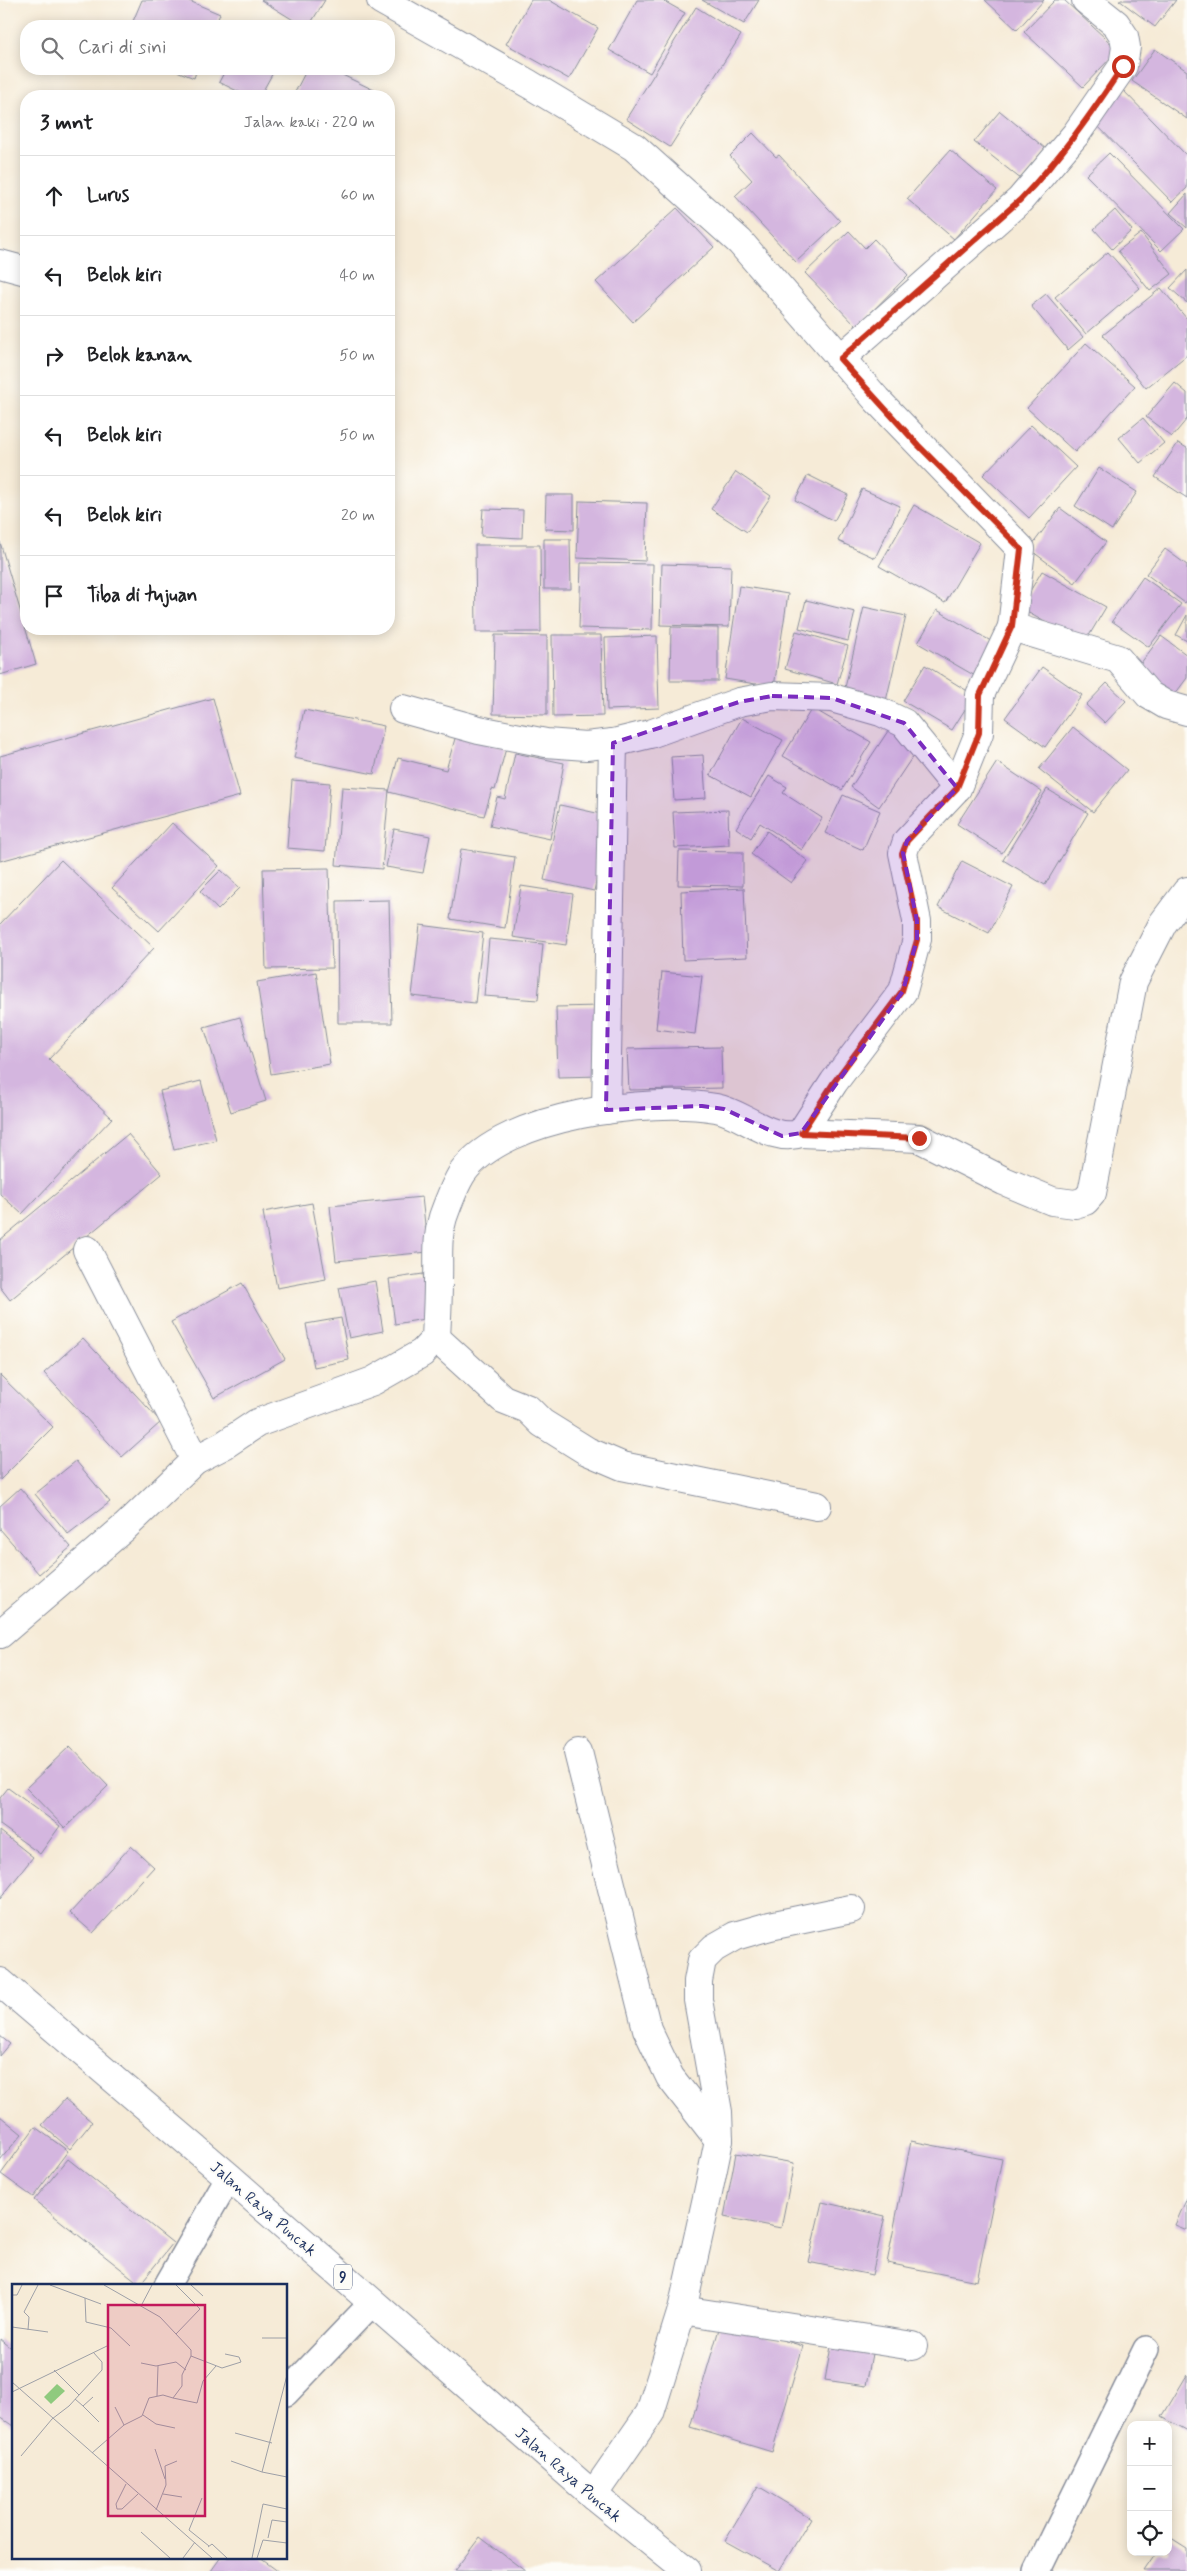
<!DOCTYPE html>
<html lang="id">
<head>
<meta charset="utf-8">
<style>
  body { margin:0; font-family:Mynerve,sans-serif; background:#f6f6f6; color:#202124 }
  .controls { position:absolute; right:15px; bottom:15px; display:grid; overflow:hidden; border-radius:10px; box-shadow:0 2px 12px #0003 }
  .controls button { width:45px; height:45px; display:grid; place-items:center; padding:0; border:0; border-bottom:1px solid #e0e0e0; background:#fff; color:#202124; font:25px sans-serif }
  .stop { position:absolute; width:15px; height:15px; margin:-11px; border:4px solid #c8321e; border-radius:50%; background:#fff }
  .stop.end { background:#c8321e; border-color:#fff; box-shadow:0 1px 5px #0008 }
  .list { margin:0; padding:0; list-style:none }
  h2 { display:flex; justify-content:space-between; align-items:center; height:65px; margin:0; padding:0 20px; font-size:21px }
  h2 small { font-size:16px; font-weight:400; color:#757577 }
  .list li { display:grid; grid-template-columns:32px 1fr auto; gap:15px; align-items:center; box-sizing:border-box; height:80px; padding:0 20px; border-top:1px solid #e0e0e0 }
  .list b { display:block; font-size:19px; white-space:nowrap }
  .list em { font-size:16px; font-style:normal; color:#757577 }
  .icon { flex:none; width:28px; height:28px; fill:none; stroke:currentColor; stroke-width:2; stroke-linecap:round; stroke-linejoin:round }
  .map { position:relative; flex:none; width:1187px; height:2571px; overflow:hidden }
  .search { position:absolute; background:#fff; box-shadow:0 2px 12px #0003; left:20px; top:20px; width:375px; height:55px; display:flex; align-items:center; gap:12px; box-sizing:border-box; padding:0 18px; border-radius:20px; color:#757577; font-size:19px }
  .panel { position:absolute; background:#fff; box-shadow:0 2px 12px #0003; left:20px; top:90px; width:375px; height:545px; border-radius:20px }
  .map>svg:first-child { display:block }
</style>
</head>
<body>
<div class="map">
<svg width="1187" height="2571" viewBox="0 0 1187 2571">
  <rect width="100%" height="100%" fill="#fdfcf7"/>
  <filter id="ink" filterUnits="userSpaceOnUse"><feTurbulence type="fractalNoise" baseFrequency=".02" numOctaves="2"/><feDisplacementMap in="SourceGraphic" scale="10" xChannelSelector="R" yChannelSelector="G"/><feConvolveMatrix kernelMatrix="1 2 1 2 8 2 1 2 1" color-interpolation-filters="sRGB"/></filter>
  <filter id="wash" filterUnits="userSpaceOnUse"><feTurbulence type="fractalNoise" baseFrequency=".0096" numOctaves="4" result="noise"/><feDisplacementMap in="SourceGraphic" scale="20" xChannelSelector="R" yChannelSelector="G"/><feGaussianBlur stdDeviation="1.12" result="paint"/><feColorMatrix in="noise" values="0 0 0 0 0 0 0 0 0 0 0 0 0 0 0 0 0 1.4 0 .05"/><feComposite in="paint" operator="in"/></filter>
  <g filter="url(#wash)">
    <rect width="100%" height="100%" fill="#f6ebd7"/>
    <g id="blocks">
      <g fill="#d4b6df">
        <polygon points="142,0 187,0 220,14 215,26 131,26"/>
        <polygon points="261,0 325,0 309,26 303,26"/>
        <polygon points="531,0 549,0 598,28 569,79 506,44"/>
        <polygon points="637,0 662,0 685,13 650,73 609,50"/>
        <polygon points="702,0 759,0 744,24"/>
        <polygon points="985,0 1044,0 1017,30"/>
        <polygon points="1055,0 1064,0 1118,50 1083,87 1024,32"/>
        <polygon points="1119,0 1176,0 1155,27"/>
        <polygon points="696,7 741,35 670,147 626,119"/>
        <polygon points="1155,49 1187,71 1187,119 1132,81"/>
        <polygon points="172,69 197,69 194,78"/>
        <polygon points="226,69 275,69 260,96 247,96 219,82"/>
        <polygon points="307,69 330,69 380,93 379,96 293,96"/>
        <polygon points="1121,88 1187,156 1187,188 1172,202 1090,118"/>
        <polygon points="1000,111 1046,149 1022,180 974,142"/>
        <polygon points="753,133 776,157 779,155 840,221 796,262 735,196 752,180 730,156"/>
        <polygon points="950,150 997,190 954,239 907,199"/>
        <polygon points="1109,153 1184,229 1161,251 1086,175"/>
        <polygon points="1187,194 1187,228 1170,213"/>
        <polygon points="677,208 714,247 633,322 596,282"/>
        <polygon points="1115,210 1132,230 1112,249 1094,229"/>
        <polygon points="849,231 865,248 874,239 908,275 857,327 805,273"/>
        <polygon points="1141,233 1172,274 1150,291 1118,251"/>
        <polygon points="1108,252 1140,288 1086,334 1055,297"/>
        <polygon points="1187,270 1187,303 1170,288"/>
        <polygon points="1161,288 1187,319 1187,355 1146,388 1103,335"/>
        <polygon points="1046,294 1083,337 1068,350 1031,306"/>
        <polygon points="1086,343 1135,386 1075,452 1027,408"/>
        <polygon points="1175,383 1187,393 1187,419 1172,437 1146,417"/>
        <polygon points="1143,418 1164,443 1140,463 1119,438"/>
        <polygon points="1031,425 1076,467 1029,518 983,475"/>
        <polygon points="1178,443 1187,448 1187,498 1155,477"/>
        <polygon points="1099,468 1137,492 1112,530 1075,506"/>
        <polygon points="736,472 771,496 747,532 711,509"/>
        <polygon points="808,475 848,495 834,521 795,500"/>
        <polygon points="862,489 900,506 875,558 838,541"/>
        <polygon points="546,495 574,495 574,530 545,529"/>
        <polygon points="579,501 647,503 645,561 577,558"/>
        <polygon points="914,505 980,543 945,603 879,566"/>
        <polygon points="1060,508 1106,542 1075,583 1029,549"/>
        <polygon points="483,509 523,510 522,538 481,536"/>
        <polygon points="544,539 570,539 571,589 544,589"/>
        <polygon points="0,542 36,664 0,675"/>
        <polygon points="475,545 540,545 541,632 476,632"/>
        <polygon points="1165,549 1187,565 1187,600 1185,603 1146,574"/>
        <polygon points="581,563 653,564 652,630 579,628"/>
        <polygon points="662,564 731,566 729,627 660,625"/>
        <polygon points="1042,571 1106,607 1084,644 1020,608"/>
        <polygon points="1143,577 1181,604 1149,647 1112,621"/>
        <polygon points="739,586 788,594 774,687 725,679"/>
        <polygon points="806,600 855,612 848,641 799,628"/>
        <polygon points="864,607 906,616 885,705 843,696"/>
        <polygon points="937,610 996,644 977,677 918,643"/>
        <polygon points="1187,615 1187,641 1176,635"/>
        <polygon points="671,627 718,628 718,681 670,681"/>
        <polygon points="796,631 848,646 837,684 785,669"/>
        <polygon points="495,635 547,636 547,715 493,714"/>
        <polygon points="552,635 601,635 603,716 553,717"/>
        <polygon points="657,636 659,708 607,710 605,638"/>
        <polygon points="1161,636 1187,655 1187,678 1172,698 1135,671"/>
        <polygon points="925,665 974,695 952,730 903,701"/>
        <polygon points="1042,667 1082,695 1045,747 1005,718"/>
        <polygon points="1107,683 1126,701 1105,723 1086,705"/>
        <polygon points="213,698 240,796 0,861 0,756"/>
        <polygon points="812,708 871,742 842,790 783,756"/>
        <polygon points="304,710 384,726 374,774 294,758"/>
        <polygon points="742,718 783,740 751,797 710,775"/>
        <polygon points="1073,727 1127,770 1093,812 1039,769"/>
        <polygon points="890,728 919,747 879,807 851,787"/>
        <polygon points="456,735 506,748 495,790 492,789 484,816 389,792 398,758 446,770"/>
        <polygon points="515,753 564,763 550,839 490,826 497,797 505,799"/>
        <polygon points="703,755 706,798 674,800 671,757"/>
        <polygon points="997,762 1042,792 1002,853 957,824"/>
        <polygon points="769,776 787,787 783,793 822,818 802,850 760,823 751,838 736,828"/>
        <polygon points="292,780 330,783 325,851 287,848"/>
        <polygon points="342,787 389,790 382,869 336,865"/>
        <polygon points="1047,789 1088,813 1045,885 1003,860"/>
        <polygon points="843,795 880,811 863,850 825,833"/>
        <polygon points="560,805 610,816 594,891 544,880"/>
        <polygon points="728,810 729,845 675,848 673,812"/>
        <polygon points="172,823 219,866 159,931 112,888"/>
        <polygon points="394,829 430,836 423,873 386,867"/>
        <polygon points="767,831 808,861 791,883 751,854"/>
        <polygon points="461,849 515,857 505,928 450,919"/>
        <polygon points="679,851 743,852 743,886 678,885"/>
        <polygon points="61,860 154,948 49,1059 112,1118 22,1214 0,1194 0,924"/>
        <polygon points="962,861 1013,887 989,933 938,907"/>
        <polygon points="329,868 332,968 266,969 263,869"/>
        <polygon points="221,870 240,888 218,910 200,891"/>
        <polygon points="521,886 573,894 566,945 513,937"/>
        <polygon points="744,888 747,957 683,960 681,891"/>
        <polygon points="389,900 392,1023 338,1023 337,901"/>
        <polygon points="420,925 483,933 475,1003 412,996"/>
        <polygon points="489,939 543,944 538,1000 484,996"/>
        <polygon points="316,972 330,1064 271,1074 257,982"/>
        <polygon points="662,972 702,976 695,1034 656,1029"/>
        <polygon points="600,1006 601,1076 558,1077 556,1007"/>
        <polygon points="240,1017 266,1101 231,1112 204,1027"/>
        <polygon points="721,1047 722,1088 629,1090 627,1049"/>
        <polygon points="201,1081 216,1140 174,1150 160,1091"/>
        <polygon points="128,1134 162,1174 10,1300 0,1287 0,1240"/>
        <polygon points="422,1197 428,1252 336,1261 330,1206"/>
        <polygon points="312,1203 326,1279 277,1288 263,1212"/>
        <polygon points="423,1274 430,1318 395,1324 389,1279"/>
        <polygon points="375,1281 383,1331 349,1338 339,1288"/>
        <polygon points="242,1283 285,1359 214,1398 171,1322"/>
        <polygon points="341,1318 349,1360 314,1367 306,1324"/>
        <polygon points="83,1338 161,1422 122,1457 44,1373"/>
        <polygon points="0,1375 53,1427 0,1480"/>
        <polygon points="76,1461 110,1502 68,1534 35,1494"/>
        <polygon points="20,1488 71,1547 39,1574 0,1529 0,1506"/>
        <polygon points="70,1746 108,1786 65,1828 26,1788"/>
        <polygon points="8,1788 60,1826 40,1854 0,1825 0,1798"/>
        <polygon points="0,1831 33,1857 0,1899"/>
        <polygon points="131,1846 154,1867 93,1933 70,1913"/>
        <polygon points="0,2036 10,2044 0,2056"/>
        <polygon points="65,2099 92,2122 70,2149 42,2125"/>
        <polygon points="0,2116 22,2134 0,2160"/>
        <polygon points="35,2127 68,2151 33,2197 1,2174"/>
        <polygon points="911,2141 1002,2159 977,2281 887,2263"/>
        <polygon points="736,2153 794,2163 781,2228 724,2217"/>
        <polygon points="68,2159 173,2243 140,2284 34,2200"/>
        <polygon points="1187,2198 1187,2230 1175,2225"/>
        <polygon points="822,2202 885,2216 872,2275 808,2262"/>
        <polygon points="721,2322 803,2346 772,2452 690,2427"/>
        <polygon points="833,2335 874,2343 866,2386 825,2380"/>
        <polygon points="0,2339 14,2350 13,2426 0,2417"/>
        <polygon points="1187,2375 1187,2431 1162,2417"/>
        <polygon points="758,2486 811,2518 779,2571 725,2541"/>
        <polygon points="1168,2536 1187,2548 1187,2571 1143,2571 1156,2552 1168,2552"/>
        <polygon points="480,2537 525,2571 454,2571"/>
        <polygon points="221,2557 260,2557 279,2571 211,2571"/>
      </g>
    </g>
  </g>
  <g filter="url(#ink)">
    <use href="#blocks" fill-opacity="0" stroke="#888d9a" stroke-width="1"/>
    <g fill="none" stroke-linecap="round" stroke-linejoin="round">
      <g stroke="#888d9a" stroke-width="28">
        <g id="service">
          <polyline points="167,2285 229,2177"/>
          <polyline points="286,2393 372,2303"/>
          <polyline points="1037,2571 1146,2349"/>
        </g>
      </g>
      <g stroke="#888d9a" stroke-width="30">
        <g id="minor">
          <polyline points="381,0 529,84 634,147 740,242 877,400 1021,549 1012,627 1118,659 1149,695 1166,705 1187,711"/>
          <polyline points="0,264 26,271"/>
          <polyline points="840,359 1020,200 1076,134 1123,66 1126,47 1124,36 1116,24 1086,0"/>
          <polyline points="403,709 479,730 546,743 586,746 613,743 650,734 739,702 772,696 832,698 881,712 904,723 957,788"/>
          <polyline points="606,1110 613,743"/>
          <polyline points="801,1133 919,1138 1004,1181 1052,1201 1075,1204 1085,1201 1092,1193 1133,982 1163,923 1187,891"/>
          <polyline points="87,1250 195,1460"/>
          <polyline points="436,1338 503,1399 528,1409 542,1423 587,1451 622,1466 817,1506"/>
          <path d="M0,1634l125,-107 70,-67 29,-15 33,-22 116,-42 49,-28 14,-15c1,-19 2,-38 2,-57 1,-23 -2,-42 5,-64 5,-14 12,-33 20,-45 42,-58 188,-75 253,-64 28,5 56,36 85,25l33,-51 69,-91 14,-52v-18l-14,-68 4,-12 50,-53 22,-55 1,-38 32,-68"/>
          <polyline points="578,1752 647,2029 670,2077 719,2140"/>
          <polyline points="682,2310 913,2346"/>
          <polyline points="593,2495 650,2413 682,2310 708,2193 719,2140 718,2112 698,2000 698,1981 702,1960 714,1948 735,1936 770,1926 851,1909"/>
        </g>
      </g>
      <g stroke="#888d9a" stroke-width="30">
        <polyline id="trunk" points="0,1982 229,2177 593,2495 687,2571"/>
      </g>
      <use href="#service" stroke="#fff" stroke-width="25"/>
      <use href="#minor" stroke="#fff" stroke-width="28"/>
      <use href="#trunk" stroke="#fff" stroke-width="28"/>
    </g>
  </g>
  <g fill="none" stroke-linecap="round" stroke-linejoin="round" filter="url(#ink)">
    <path stroke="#c8321e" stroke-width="6" d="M919,1138l-118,-5 33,-51 68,-91 15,-51v-19l-15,-67 5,-13 50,-53 22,-55 1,-38 32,-69 9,-77 -103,-104 -78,-86 180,-159c39,-40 72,-87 103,-134"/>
  </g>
  <path fill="#7b2cbf" fill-opacity="0.2" stroke="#7b2cbf" stroke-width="4" stroke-dasharray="10 6" stroke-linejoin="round" d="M772,696l60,2 72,25 53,65 -50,53 -4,12 14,68v18l-14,52 -102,142 -19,3 -58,-27 -22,-3 -96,4 7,-367 126,-41z"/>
  <g text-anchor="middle" stroke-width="4" stroke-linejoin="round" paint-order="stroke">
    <rect fill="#fdfcf7" stroke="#5f6c8c" stroke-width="1" x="334" y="2264.5" width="18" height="25" rx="4"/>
    <g font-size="15" font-weight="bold" fill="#1b2f5e">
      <text x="343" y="2282">9</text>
    </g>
    <g font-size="16" fill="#1b2f5e" stroke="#fdfcf7">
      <text transform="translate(264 2208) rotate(41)" y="6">Jalan Raya Puncak</text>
      <text transform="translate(569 2474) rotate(41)" y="6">Jalan Raya Puncak</text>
    </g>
  </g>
  <g transform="translate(12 2284)">
    <rect width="275" height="275" fill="#f6ebd7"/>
    <path d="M45,100l8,7 -14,13 -7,-7z" fill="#8fca7e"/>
    <path fill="none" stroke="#9ea0a7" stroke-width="1" d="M38,1l51,19M92,1l56,32 31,33v6l31,12 19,-6 -2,-5 -14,-3M164,1l24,24 -24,25M179,1l12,11M0,11h5l5,-10M73,14l1,24 25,6 19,18M129,22l11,-21M0,43l36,5M16,46l1,-13 -5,-5 14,-27M250,54h25M129,79l15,3 20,-4 10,8M42,86l25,25M275,91l-25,97 25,5M0,98l200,176M0,108l95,-46M145,112l1,-30M161,114l24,5 6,-22 13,-15M63,115l8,7 10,-9M71,122l16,16M103,123l9,18M131,131l13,9 19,4M223,149l37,10M143,165l10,30M80,169l32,-28 18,-9 7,-18 14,-3 10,3 9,-12v-11l9,-19M9,172l31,-37 17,-13 33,-36v-8l-9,-10M219,177l31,11M114,200l-10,20 1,5h5l16,-15M151,210l19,3M190,214l-13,32 20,16M144,226l10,-25 -1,-19 12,-5M129,248l29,26M256,254l4,-18 15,2M196,263l4,-3 15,14M171,274l12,-16M240,274l11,-54 24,5M245,274l6,-18 24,3"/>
    <path fill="#c2185b" fill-opacity="0.15" stroke="#c2185b" stroke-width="2.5" d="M96,21h97v211h-97z"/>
    <rect width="275" height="275" fill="none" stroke="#1b2f5e" stroke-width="2.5"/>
  </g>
</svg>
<div class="controls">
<button>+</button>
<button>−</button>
<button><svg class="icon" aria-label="locate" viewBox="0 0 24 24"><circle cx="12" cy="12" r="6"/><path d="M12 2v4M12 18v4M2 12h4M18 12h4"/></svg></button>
</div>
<div class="stop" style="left:1123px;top:66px"></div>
<div class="stop end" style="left:919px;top:1138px"></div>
<div class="search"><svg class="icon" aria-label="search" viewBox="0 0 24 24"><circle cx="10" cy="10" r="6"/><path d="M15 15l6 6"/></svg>Cari di sini</div>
<section class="panel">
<h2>3 mnt<small>Jalan kaki · 220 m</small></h2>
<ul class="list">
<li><svg class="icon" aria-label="ahead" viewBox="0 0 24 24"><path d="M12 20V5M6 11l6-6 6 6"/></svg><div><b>Lurus</b></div><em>60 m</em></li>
<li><svg class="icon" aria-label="left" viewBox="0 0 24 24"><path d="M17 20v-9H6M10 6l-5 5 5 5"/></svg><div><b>Belok kiri</b></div><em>40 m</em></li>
<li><svg class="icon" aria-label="right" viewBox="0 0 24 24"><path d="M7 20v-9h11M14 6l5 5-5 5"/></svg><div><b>Belok kanan</b></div><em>50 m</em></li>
<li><svg class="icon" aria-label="left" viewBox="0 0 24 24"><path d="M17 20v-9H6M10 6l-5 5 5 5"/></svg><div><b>Belok kiri</b></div><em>50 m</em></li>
<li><svg class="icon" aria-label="left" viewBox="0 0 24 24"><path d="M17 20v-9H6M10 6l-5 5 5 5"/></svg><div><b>Belok kiri</b></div><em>20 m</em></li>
<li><svg class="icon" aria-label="arrive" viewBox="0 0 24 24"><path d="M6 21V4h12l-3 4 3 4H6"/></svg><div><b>Tiba di tujuan</b></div></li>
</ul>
</section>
</div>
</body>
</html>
